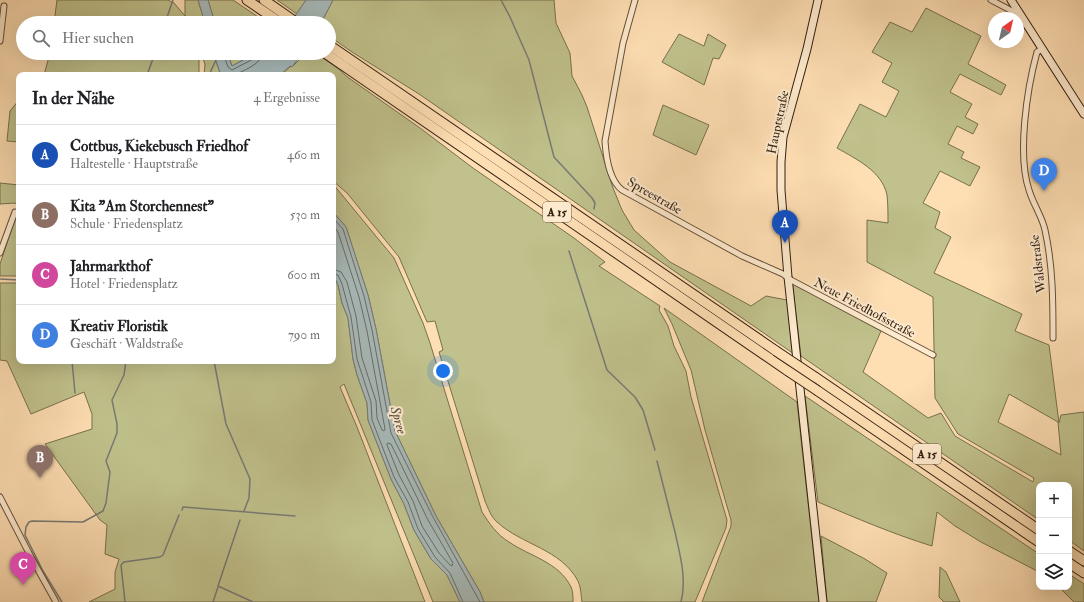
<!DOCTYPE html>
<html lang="de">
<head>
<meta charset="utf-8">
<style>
  body { margin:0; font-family:"IM FELL Double Pica",serif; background:#f2f2f2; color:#202124 }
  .controls { position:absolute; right:12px; bottom:12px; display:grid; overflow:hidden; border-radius:8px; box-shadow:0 4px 16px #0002 }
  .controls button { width:36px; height:36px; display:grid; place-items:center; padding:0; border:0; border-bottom:1px solid #e0e0e0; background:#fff; color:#202124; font:20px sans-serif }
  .compass { position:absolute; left:988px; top:12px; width:36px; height:36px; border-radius:50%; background:#fff; box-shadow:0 4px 16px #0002; rotate:34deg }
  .you { position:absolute; left:443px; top:371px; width:14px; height:14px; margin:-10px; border:3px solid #fff; border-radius:50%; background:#1a73e8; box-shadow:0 0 0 6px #1a73e833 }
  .badge { display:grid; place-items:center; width:26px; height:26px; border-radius:50%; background:#b45309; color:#fff; font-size:13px; font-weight:700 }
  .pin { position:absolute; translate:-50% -33px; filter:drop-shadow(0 1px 2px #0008) }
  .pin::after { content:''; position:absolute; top:21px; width:14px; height:12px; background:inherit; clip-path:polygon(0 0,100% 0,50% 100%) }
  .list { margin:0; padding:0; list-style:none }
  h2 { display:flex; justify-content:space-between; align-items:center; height:52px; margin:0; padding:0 16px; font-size:17px }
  h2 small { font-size:13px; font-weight:400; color:#757577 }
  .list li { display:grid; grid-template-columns:26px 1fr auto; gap:12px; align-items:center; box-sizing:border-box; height:60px; padding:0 16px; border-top:1px solid #e0e0e0 }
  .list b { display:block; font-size:15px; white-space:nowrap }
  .list p { margin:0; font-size:13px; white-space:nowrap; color:#757577 }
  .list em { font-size:13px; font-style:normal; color:#757577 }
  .icon { flex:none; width:22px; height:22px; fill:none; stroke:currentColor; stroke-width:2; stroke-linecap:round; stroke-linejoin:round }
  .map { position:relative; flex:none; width:1084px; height:602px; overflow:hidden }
  .search { position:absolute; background:#fff; box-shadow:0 4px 16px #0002; left:16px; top:16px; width:320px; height:44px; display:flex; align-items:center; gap:10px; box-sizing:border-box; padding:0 14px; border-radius:22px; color:#757577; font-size:15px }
  .panel { position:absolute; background:#fff; box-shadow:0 4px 16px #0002; left:16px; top:72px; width:320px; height:292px; border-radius:8px }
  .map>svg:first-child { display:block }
</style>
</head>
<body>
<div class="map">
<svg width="1084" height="602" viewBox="0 0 1084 602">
  <rect width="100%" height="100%" fill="#fedeb3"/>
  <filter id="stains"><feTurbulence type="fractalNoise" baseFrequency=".005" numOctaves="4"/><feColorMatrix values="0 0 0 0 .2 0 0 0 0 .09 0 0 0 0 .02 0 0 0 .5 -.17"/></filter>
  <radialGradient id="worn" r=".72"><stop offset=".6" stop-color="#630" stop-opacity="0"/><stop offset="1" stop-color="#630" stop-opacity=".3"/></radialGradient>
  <g fill="#c0c18c" stroke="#78704e" fill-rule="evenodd">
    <polygon points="57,0 168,0 174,3 185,16 185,0 198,0 205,23 188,23 187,22 187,23 54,23"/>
    <polygon points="208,0 233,0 267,23 215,23"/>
    <polygon points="277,0 306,0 297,14"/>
    <polygon points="333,0 554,0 556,23 570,53 572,76 582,95 587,107 613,188 622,210 634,230 670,262 751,306 766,296 787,300 794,354 419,94 352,52 329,36 329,23 321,23"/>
    <path d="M926,8l55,28 -13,28 38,21 -5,10 -41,-21 -10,18 22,12 -7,13 13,7 -5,10 -16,-8 -9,18 16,8 -3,6 19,9 -10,19 -30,-15 -17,32 17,9 -5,16 16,9 -17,36 88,41 -7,17 34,14 10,78 2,-8 23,-3v139l-15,-11v-55h-30v35l-238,-164 -9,-75 89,50 -18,41 65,46 13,-5 14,23 78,46 1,-4 -76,-44 -23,-36 -2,-101 -66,-35v-42l21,3c0,-9 0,-19 -1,-28 -5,-24 -31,-36 -50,-47l23,-44 26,13 13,-26 -17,-9 10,-19 -20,-11 18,-30 22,10zM1009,394l49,28 3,33 -63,-33z"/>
    <polygon points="679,34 704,46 708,34 726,45 719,59 713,58 704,85 662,62"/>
    <polygon points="50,53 197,53 199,60 199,75 44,75"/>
    <polygon points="201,53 213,53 221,75 204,75 205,64"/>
    <polygon points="227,53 256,53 232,66"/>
    <path d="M302,53h14l24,17 6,6 74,52 53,40 101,70 31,24 -6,4 61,40 -1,4 9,16 6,20 12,25 5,26 36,123 -1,8 -31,74h-113c-1,-7 -1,-15 -4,-21 -17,-32 -56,-36 -81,-59 -6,-5 -9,-14 -12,-21l-46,-149 4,-2 -8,-29 -8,1 -28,-65 -52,-64 -14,-12v-106h-52l10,-9 1,1 8,-8 -1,-1z"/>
    <polygon points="19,100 19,142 7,141 10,111"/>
    <polygon points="663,105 709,125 696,155 653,135"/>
    <polygon points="0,183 19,185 19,207 15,203 0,204"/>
    <path d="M333,184l61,74 29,65 7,20 52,169c7,11 15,23 27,30 20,14 50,20 62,45 2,4 2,10 2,15h-89l-4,-10 -44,-76 -41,-85 -19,-102 -8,-34 -22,-68 -13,-15z"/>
    <polygon points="19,215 19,276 0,276 0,264 15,219"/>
    <polygon points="333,274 338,285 342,303 348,318 353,359 357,375 367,403 368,420 391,479 404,504 414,530 431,559 447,575 460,602 433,602 344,384 340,387 357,427 425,602 89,602 115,589 115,572 119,559 105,554 107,525 100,520 45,444 92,429 92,414 84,392 31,414 7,361 0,360 0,283 19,283 19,361 333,361"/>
    <polygon points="664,308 797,402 819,602 702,602 731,526 731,520 705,430 691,370 672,324"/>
    <path d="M805,396l234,158v18l-58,-30 -26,-16 -18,-14 -5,34c-39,-12 -76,-28 -114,-44z"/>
    <polygon points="821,536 865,559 887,573 876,602 827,602"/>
    <polygon points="940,567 946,572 960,602 944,602 939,597"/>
    <polygon points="1069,574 1084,584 1084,602 1074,602 1059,587 1069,587"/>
  </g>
  <g fill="#a6b9b9" stroke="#777b75">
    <polygon points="198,0 208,0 215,23 205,23"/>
    <polygon points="306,0 333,0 321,23 290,23"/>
    <polygon points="213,53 227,53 232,66 256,53 302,53 292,67 290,66 280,75 221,75"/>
    <polygon points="333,212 346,227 368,295 376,329 395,431 436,516 480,592 484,602 460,602 447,575 431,559 414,530 404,504 391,479 368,420 367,403 357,375 353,359 348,318 342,303 338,285 333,274"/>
  </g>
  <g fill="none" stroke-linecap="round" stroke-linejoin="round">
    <g stroke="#6c6c64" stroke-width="1">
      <polyline points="223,53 228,67 232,70 255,58 257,53"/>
      <path d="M231,75c6,0 26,-10 29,-16 2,-2 2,-3 2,-6"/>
      <polyline points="333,218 343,229 364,296 372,330 391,433 433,517 480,602"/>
      <polyline points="333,225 338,232 359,297 367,331 385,429 384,431 382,430 377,418 376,401 362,358 356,316 347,282 341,272 333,269"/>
      <polyline points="333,274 338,275 342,284 351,317 357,359 371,402 372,420 394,477 408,502 418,529 435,557 450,573 463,602"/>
      <polygon points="388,443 391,444 428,520 453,563 452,566 450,565 439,553 422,526 413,501 399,475 387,445"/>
    </g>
    <g stroke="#777b75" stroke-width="1.5">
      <polyline points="501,0 510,17 529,60 554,157 592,198 595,203 594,209"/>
      <polyline points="165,23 173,0"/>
      <polyline points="147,75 155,53"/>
      <polyline points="209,75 216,60"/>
      <polyline points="569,251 607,370 635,397 643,410 655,450"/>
      <polyline points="0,279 19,280"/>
      <polyline points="72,361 75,393"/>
      <polyline points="214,361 226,424 250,479 249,498 244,511"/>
      <path d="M657,461c6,24 12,47 18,71 5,23 12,47 6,70"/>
      <polyline points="182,510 183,507 295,516"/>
      <polyline points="240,520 218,586 253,602"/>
      <polyline points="62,602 43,571 25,535 26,527 29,522 32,521 83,522 103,511 106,503 110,472 106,461 117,433 117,424 112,400 124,375 126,361"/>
      <polyline points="125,602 121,565 124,562 160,557 163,555 179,515"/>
      <polyline points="213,602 218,587"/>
    </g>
    <g stroke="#644f39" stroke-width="7">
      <g id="street">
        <path d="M635,0l-12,43 -18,98c1,16 4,39 17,49l120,66 41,18 8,6 142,75"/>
        <polyline points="991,0 1020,15"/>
        <polyline points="0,41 4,6"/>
        <path d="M1042,49l-5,3c-10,37 -20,102 -8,138 4,14 13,26 16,40 8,36 8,72 8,108"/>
        <polyline points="0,253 15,212"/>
        <polyline points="0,497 32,559 56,602"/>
      </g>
    </g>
    <g stroke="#311f10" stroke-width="9">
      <g id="secondary">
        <polyline points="818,0 807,49 783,137 781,162 781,190 788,277 823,602"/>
        <polyline points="1011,0 1084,114"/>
      </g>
    </g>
    <g stroke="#311f10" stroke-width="11">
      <g id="highway">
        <polyline points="247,0 281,23"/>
        <polyline points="264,0 297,23"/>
        <polyline points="329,45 776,351"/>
        <polyline points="325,53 788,371"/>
        <polyline points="815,377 1039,530"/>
        <polyline points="818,391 1039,542"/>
        <polyline points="1069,551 1084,561"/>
        <polyline points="1069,563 1084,573"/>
      </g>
    </g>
    <use href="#street" stroke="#feeace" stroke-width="5"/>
    <use href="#secondary" stroke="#feeace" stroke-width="7"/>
    <use href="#highway" stroke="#fedeb3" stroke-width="9"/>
    <g stroke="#311f10" stroke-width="11" stroke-linecap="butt">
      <g id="highway-bridge">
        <polyline points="776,351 815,377"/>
        <polyline points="788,371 818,391"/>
      </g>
    </g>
    <use href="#highway-bridge" stroke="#fedeb3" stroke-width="9"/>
  </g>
  <g text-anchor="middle" stroke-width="4" stroke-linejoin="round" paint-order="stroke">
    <g fill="#feeace" stroke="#6e5c49" stroke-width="1">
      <rect x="543" y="202" width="28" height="20" rx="3"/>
      <rect x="913" y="444" width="28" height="20" rx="3"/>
    </g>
    <g font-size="12" font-weight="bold" fill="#311f10">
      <text x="557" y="216">A 15</text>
      <text x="927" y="458">A 15</text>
    </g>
    <g font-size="13" fill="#311f10" stroke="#feeace">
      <text transform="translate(777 122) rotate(-78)" y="5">Hauptstraße</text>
      <text transform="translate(655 195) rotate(30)" y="5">Spreestraße</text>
      <text transform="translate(1037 264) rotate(-97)" y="5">Waldstraße</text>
      <text transform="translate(865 307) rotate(28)" y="5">Neue Friedhofsstraße</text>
    </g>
    <g font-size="14" font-style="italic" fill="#544d43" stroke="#feeace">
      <text transform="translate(399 420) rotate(74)" y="5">Spree</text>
    </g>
  </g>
  <rect width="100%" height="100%" filter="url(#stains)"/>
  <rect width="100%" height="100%" fill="url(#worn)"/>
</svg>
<div class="controls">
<button>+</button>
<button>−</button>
<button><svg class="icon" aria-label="layers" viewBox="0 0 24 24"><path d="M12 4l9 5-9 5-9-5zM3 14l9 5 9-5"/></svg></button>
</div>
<svg class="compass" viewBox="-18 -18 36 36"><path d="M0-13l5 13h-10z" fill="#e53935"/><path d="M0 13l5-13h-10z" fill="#757577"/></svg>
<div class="you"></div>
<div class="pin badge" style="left:785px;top:243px;background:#1a4fb4">A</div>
<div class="pin badge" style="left:40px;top:478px;background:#8d6e63">B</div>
<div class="pin badge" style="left:23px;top:585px;background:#d1479c">C</div>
<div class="pin badge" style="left:1044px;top:191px;background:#3f7fe0">D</div>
<div class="search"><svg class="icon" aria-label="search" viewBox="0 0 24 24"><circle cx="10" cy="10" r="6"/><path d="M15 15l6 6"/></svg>Hier suchen</div>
<section class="panel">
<h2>In der Nähe<small>4 Ergebnisse</small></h2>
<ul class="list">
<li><span class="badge" style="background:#1a4fb4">A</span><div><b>Cottbus, Kiekebusch Friedhof</b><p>Haltestelle · Hauptstraße</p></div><em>460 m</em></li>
<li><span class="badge" style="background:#8d6e63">B</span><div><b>Kita &quot;Am Storchennest&quot;</b><p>Schule · Friedensplatz</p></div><em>530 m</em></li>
<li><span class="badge" style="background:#d1479c">C</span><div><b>Jahrmarkthof</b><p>Hotel · Friedensplatz</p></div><em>600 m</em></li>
<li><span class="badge" style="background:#3f7fe0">D</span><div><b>Kreativ Floristik</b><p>Geschäft · Waldstraße</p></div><em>790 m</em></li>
</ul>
</section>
</div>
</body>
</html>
